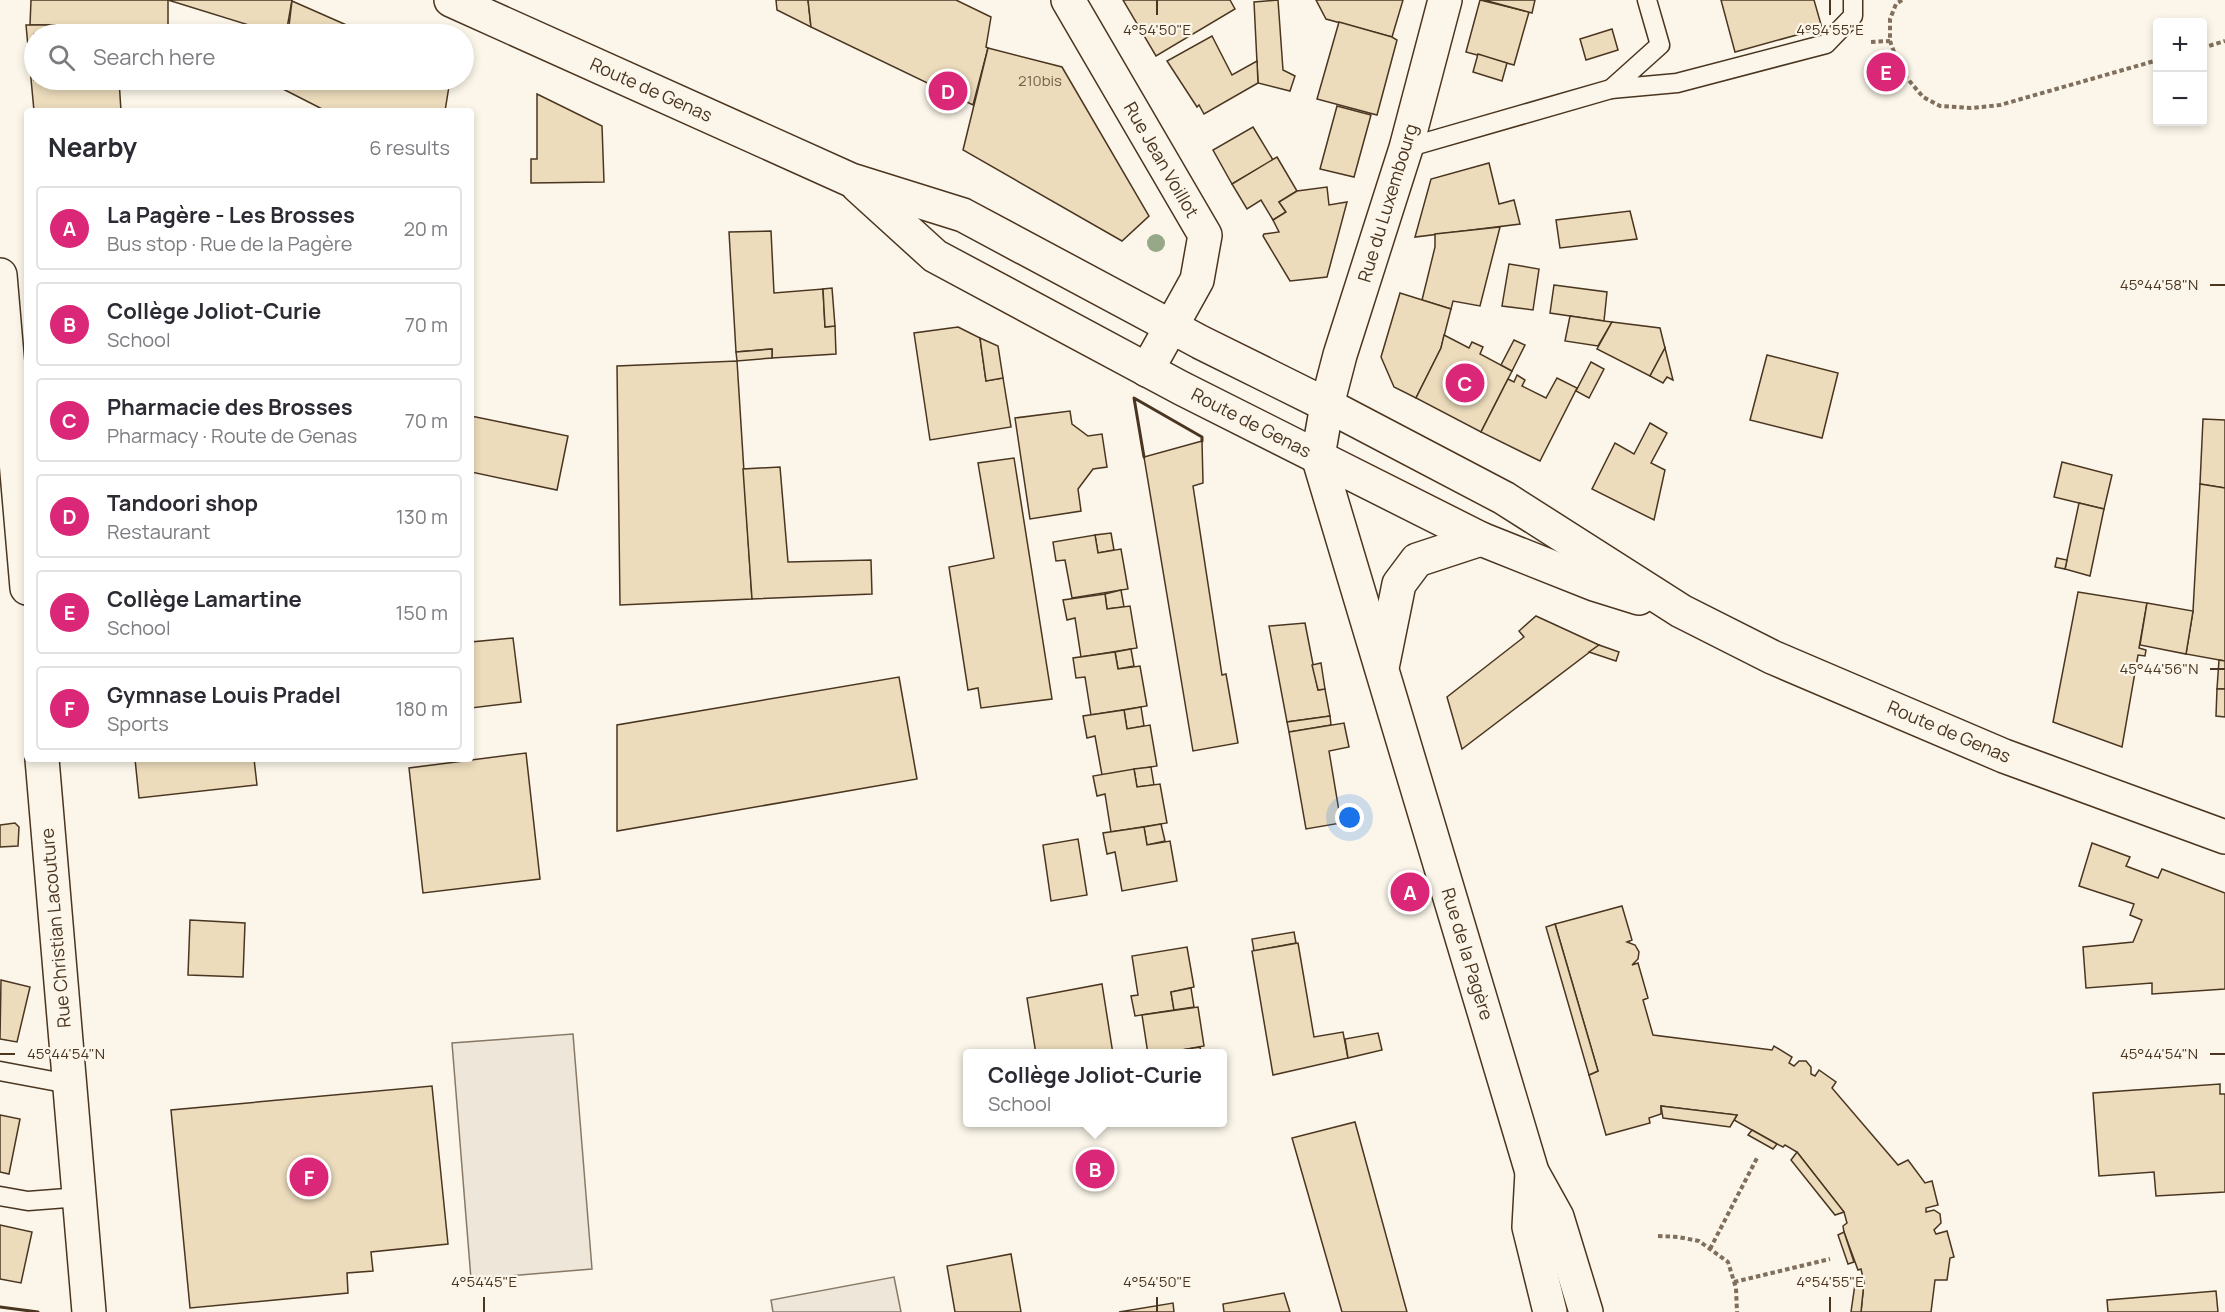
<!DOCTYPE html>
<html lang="en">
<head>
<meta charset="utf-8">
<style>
  body { margin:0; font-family:Manrope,sans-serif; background:#f2f2f3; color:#2b2b33 }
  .controls { position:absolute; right:18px; top:18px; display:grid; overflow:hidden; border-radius:6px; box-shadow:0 3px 9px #0003 }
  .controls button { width:54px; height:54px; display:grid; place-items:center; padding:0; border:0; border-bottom:2px solid #e1e1e2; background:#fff; color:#2b2b33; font:30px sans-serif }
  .you { position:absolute; left:1350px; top:818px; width:21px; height:21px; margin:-15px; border:4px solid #fff; border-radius:50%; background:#1a73e8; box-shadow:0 0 0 9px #1a73e833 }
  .badge { display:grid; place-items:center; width:39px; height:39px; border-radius:50%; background:#db2777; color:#fff; font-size:20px; font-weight:700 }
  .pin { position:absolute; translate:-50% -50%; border:3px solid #fff; box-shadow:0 2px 6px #0006 }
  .popup { position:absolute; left:963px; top:1049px; width:264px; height:78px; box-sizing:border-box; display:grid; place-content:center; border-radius:6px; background:#fff; filter:drop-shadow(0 2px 4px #0005); font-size:20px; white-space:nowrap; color:#7c7c81 }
  .popup b { font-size:22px; color:#2b2b33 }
  .popup::after { content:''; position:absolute; left:50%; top:100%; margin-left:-12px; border:12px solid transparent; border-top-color:#fff }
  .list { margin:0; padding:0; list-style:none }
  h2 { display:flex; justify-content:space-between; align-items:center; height:78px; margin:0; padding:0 24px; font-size:26px }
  h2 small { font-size:20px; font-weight:400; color:#7c7c81 }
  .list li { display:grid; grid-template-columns:39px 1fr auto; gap:18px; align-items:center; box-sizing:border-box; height:84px; margin:0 12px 12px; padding:0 12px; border:2px solid #e1e1e2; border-radius:6px }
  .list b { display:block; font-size:22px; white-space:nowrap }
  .list p { margin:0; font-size:20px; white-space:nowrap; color:#7c7c81 }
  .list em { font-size:20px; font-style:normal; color:#7c7c81 }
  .icon { flex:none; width:33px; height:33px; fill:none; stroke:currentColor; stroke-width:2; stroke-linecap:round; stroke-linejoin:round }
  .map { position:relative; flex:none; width:2225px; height:1312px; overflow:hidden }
  .search { position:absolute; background:#fff; box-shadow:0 3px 9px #0003; left:24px; top:24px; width:450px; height:66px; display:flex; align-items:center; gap:15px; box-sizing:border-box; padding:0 21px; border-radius:33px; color:#7c7c81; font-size:22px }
  .panel { position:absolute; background:#fff; box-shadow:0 3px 9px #0003; left:24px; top:108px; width:450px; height:654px; border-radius:6px }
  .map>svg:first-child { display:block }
</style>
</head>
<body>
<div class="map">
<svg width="2225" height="1312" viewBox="0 0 2225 1312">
  <rect width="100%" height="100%" fill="#fbf6e9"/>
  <g fill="#ede6d9" stroke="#887966" stroke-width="1.5">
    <polygon points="573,1034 592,1269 471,1279 452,1043"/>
    <polygon points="894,1277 901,1312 773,1312 771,1300"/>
  </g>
  <g fill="#ecdcbc" stroke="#4a3520" stroke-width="1.5">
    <polygon points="31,0 168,0 168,25 30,25"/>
    <polygon points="168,0 292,0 286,34 278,34"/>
    <polygon points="776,0 808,0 811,27 777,10"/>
    <polygon points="808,0 956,0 991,17 986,47 988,48 973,105 811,27"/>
    <polygon points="1123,0 1230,0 1235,9 1156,56"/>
    <polygon points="1278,0 1283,70 1295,76 1290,91 1258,83 1254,2"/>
    <polygon points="1316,0 1403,0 1392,37 1326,19"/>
    <polygon points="1480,0 1529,12 1514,65 1466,52"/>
    <polygon points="1484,0 1535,0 1532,13"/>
    <polygon points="1721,0 1814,0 1822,28 1735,52"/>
    <polygon points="292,1 367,34 288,34"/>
    <polygon points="1339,22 1392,37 1397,40 1377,115 1317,99"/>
    <polygon points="26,25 103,25 104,34 34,34 34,80 119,80 121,111 34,111"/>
    <polygon points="1612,29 1618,50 1586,60 1580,39"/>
    <polygon points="1212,36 1232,75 1257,61 1258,83 1204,114 1199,105 1197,107 1167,61"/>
    <polygon points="988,48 1062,67 1149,216 1122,241 963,150"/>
    <polygon points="1478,54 1507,63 1502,81 1473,72"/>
    <polygon points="282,80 450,80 445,111 326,111 281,88"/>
    <polygon points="537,94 602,126 604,182 531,183 531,159 537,159"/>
    <polygon points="1337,106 1371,115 1354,177 1320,169"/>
    <polygon points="1253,127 1273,160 1232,184 1213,150"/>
    <polygon points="1277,157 1297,191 1279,202 1286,212 1273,220 1261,200 1247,209 1232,184"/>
    <polygon points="1489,163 1499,204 1514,200 1520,224 1415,237 1431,179"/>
    <polygon points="1327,187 1329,205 1347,202 1327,277 1290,281 1263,236 1264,234 1279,232 1273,220 1286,212 1279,202 1297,191"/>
    <polygon points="1630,211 1637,239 1560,248 1556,220"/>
    <polygon points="1500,227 1480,306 1453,301 1451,309 1422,300 1435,247 1435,234"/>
    <polygon points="771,231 774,293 823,289 825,327 835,326 836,354 772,358 772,349 736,352 729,232"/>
    <polygon points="1509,264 1539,269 1533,310 1502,306"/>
    <polygon points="1554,285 1607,292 1604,321 1550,313"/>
    <polygon points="832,288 835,326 825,327 823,289"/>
    <polygon points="1400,293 1451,309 1441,348 1416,398 1394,387 1381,357"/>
    <polygon points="1570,316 1604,321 1612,322 1598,346 1565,341"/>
    <polygon points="1612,322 1660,328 1665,348 1650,376 1597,349"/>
    <polygon points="958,327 980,338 986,381 1003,378 1011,427 930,440 914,333"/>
    <polygon points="1444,335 1469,348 1472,342 1483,347 1480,354 1512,371 1481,432 1416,398 1441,348"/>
    <polygon points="980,338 998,346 1003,378 986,381"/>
    <polygon points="1514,340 1525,345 1512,371 1501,365"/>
    <polygon points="1665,348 1673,380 1667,377 1663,383 1650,376"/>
    <polygon points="772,349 772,358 737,361 736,352"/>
    <polygon points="1767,355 1838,373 1822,438 1750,420"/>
    <polygon points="737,361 752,599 620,605 617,366"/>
    <polygon points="1591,362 1604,369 1589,398 1576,391"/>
    <polygon points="1517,375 1525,380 1522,386 1546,398 1557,378 1577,388 1540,461 1481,432 1508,379 1514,382"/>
    <polygon points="1070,411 1072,424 1088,436 1102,434 1107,467 1093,469 1078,489 1081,511 1030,519 1015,418"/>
    <polygon points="471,416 568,436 557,490 471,472"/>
    <polygon points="2203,419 2225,420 2225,488 2200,484"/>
    <polygon points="1650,423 1667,433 1651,463 1665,470 1654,520 1592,489 1615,443 1634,454"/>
    <polygon points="1202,441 1203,483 1193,486 1222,675 1226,674 1238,743 1193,751 1144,457"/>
    <polygon points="1014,458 1052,699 981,708 978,688 968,690 949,567 994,558 978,463"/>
    <polygon points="2062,462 2112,475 2104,509 2054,497"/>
    <polygon points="780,467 788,562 871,560 872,594 752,599 743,469"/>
    <polygon points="2200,484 2225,488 2225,661 2186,654 2193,611"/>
    <polygon points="2079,503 2104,509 2090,576 2065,569"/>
    <polygon points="1111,533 1114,550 1098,553 1095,535"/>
    <polygon points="1095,535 1098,553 1121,549 1128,589 1072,598 1065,560 1056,561 1053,542"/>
    <polygon points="2057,558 2067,560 2065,569 2055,567"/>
    <polygon points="1121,590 1124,607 1107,609 1105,594"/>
    <polygon points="2078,592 2147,603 2139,648 2146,650 2145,656 2138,655 2122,747 2053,722"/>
    <polygon points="1105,594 1107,609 1130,606 1137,648 1081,657 1075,618 1067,620 1063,600"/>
    <polygon points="2147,603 2193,611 2186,654 2140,645"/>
    <polygon points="1536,616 1599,645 1462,749 1447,697 1524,637 1519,631"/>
    <polygon points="1305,623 1318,690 1325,689 1330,716 1287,722 1269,626"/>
    <polygon points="513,638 521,702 471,708 471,642"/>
    <polygon points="1599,645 1619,652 1616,661 1589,652"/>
    <polygon points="1131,649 1134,666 1118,669 1115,652"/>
    <polygon points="1115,652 1118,669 1140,666 1147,706 1091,715 1085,677 1076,678 1073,658"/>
    <polygon points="2219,660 2225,661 2225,689 2217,689"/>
    <polygon points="1321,663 1325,689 1318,690 1312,665"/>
    <polygon points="899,677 917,779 617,831 617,725"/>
    <polygon points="2217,689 2225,689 2225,717 2216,716"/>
    <polygon points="1141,707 1144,726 1127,729 1124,710"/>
    <polygon points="1124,710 1127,729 1150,725 1157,766 1102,775 1095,736 1087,738 1083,716"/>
    <polygon points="1330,716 1331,725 1289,732 1287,722"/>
    <polygon points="1344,723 1349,747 1329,751 1341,823 1306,829 1289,732"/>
    <polygon points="526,753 540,879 423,893 409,768"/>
    <polygon points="135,759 254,759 257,785 139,798"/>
    <polygon points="1151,767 1154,785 1137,787 1134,769"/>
    <polygon points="1134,769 1137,787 1160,784 1167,823 1111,832 1105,794 1097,796 1093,776"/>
    <polygon points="15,823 19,827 18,846 0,847 0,825"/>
    <polygon points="1161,824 1165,841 1147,845 1144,827"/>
    <polygon points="1144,827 1147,845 1170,841 1177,881 1122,891 1115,852 1107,854 1103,833"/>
    <polygon points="1078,839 1087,895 1051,901 1043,845"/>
    <polygon points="2092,843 2130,857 2126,866 2158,878 2162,869 2225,893 2225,989 2152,994 2152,983 2086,988 2083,947 2133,942 2142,920 2130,915 2134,904 2079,886"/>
    <polygon points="1622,906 1632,940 1627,942 1635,945 1639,952 1638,959 1632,965 1638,963 1648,998 1643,1000 1653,1035 1772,1050 1774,1046 1792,1057 1789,1063 1794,1066 1799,1061 1806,1061 1811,1067 1811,1074 1815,1076 1819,1070 1836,1082 1832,1088 1898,1165 1908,1160 1925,1183 1932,1181 1938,1205 1926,1208 1926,1212 1934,1210 1940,1214 1941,1223 1934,1230 1936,1234 1947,1231 1954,1257 1950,1258 1947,1280 1935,1280 1931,1312 1861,1312 1864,1282 1861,1269 1858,1270 1844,1232 1843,1226 1847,1223 1844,1212 1797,1152 1785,1145 1783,1147 1777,1144 1734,1120 1737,1115 1661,1106 1661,1114 1649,1118 1650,1123 1606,1135 1589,1075 1598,1071 1555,924"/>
    <polygon points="190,920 245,923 243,977 188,975"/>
    <polygon points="1555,924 1598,1071 1589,1075 1546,927"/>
    <polygon points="1294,932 1296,943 1254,951 1252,939"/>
    <polygon points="1298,943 1314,1037 1343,1032 1348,1058 1273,1075 1252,951"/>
    <polygon points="1187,947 1194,987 1171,992 1174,1010 1135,1016 1131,996 1138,995 1132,956"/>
    <polygon points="1,980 30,987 17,1042 0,1039"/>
    <polygon points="1102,984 1113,1054 1036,1054 1027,998"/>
    <polygon points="1191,988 1194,1007 1174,1010 1171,992"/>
    <polygon points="1198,1007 1204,1046 1181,1050 1182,1054 1148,1054 1142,1015"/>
    <polygon points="1378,1033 1382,1050 1348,1058 1345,1039"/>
    <polygon points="1200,1047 1201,1054 1182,1054 1181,1050"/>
    <polygon points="2220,1084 2220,1094 2225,1094 2225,1192 2156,1196 2154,1172 2099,1176 2093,1093"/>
    <polygon points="432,1086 448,1244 371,1252 373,1271 347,1273 348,1293 190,1308 171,1110"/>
    <polygon points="1661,1106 1737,1115 1730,1127 1663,1118"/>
    <polygon points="0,1115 20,1119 9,1174 0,1172"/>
    <polygon points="1355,1122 1407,1312 1342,1312 1292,1138"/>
    <polygon points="1752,1130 1777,1144 1773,1149 1748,1135"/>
    <polygon points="1797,1152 1844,1212 1835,1215 1791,1160"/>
    <polygon points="0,1225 32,1232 21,1283 0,1279"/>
    <polygon points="1844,1232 1854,1262 1848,1264 1838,1235"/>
    <polygon points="1011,1254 1021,1312 955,1312 947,1266"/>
    <polygon points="1864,1282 1861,1312 1851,1312 1855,1284"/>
    <polygon points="2216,1291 2218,1312 2108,1312 2107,1300"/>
    <polygon points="1284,1293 1290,1312 1224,1312 1223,1304"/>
    <polygon points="1173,1303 1174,1312 1119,1312"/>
  </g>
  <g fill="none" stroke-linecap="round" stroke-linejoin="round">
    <g stroke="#4a3520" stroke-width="21">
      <g id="lane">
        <polyline points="1647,0 1660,45 1611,89 1677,83 1826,44 1853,16 1853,0"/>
        <polyline points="1406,148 1611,89"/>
        <polyline points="0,1071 69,1084"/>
        <polyline points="0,1196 28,1201 80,1197"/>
      </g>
    </g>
    <g stroke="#4a3520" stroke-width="36">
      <g id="street">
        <polyline points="1068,0 1205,235 1197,280 1147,370"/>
        <polyline points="0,275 27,588"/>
        <polyline points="1327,405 1340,355 1406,148 1445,0"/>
        <polyline points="42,759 89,1312"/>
      </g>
    </g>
    <g stroke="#4a3520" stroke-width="36">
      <g id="secondary">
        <polyline points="451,0 851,180 963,215 1200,342 1327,405 1504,498 1681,611 1772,657 2004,756 2225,837"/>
        <polyline points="858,186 935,256 1181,388 1481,539 1594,584 1639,598"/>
        <polyline points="1327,405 1318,456 1532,1172 1557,1217 1586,1312"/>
        <polyline points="1383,663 1399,584 1417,560 1481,539"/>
        <polyline points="1532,1172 1529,1227 1550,1312"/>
      </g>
    </g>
    <g stroke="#7f6f5c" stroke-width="4" stroke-dasharray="4.5 3" stroke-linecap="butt">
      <polyline points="1902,0 1896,4 1890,19 1890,41 1901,71 1923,97 1940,106 1971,108 2000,105 2158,60"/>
      <polyline points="1871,42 1890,41"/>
      <polyline points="2202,48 2225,41"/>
      <polyline points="1658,1236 1678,1237 1699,1241 1728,1262 1736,1288 1737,1312"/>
      <polyline points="1710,1249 1757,1158"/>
      <polyline points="1734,1282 1830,1259"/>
    </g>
    <use href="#lane" stroke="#fbf6e9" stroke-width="18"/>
    <use href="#street" stroke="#fbf6e9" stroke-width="33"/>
    <use href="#secondary" stroke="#fbf6e9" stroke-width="33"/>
    <g stroke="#4a3520" stroke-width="3">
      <polyline points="1144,457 1134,398 1202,437 1202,441"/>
      <polyline points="0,1307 38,1312"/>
    </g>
  </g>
  <circle fill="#96a887" cx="1156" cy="243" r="9"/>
  <path fill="none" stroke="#4a3520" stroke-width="2" d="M1157,0v15M1830,0v15M2210,285h15M2210,669h15M0,1054h15M2210,1054h15M484,1297v15M1157,1297v15M1830,1297v15"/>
  <g text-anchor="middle" stroke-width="4.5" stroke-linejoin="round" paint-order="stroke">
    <g font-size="15" fill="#725f47">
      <text x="1040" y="86">210bis</text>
    </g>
    <g font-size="18" fill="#4a3520" stroke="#fbf6e9">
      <text transform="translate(651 90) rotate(24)" y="6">Route de Genas</text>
      <text transform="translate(1161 160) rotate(60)" y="6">Rue Jean Voillot</text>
      <text transform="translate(1388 203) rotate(-73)" y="6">Rue du Luxembourg</text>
      <text transform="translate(1251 423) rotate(27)" y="6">Route de Genas</text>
      <text transform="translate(1949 732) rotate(23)" y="6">Route de Genas</text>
      <text transform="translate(56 928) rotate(-95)" y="6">Rue Christian Lacouture</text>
      <text transform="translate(1467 954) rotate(73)" y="6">Rue de la Pagère</text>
    </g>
  </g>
  <g font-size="15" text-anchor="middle" fill="#4a3520" stroke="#fbf6e9" stroke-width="4.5" stroke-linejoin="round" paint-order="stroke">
    <text x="1157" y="35">4°54'50"E</text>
    <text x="1830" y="35">4°54'55"E</text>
    <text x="2159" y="290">45°44'58"N</text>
    <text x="2159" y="674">45°44'56"N</text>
    <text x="66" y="1059">45°44'54"N</text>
    <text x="2159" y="1059">45°44'54"N</text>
    <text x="484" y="1287">4°54'45"E</text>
    <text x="1157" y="1287">4°54'50"E</text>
    <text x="1830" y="1287">4°54'55"E</text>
  </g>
</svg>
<div class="controls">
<button>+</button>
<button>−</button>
</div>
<div class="you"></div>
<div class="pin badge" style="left:1410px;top:892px">A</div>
<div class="pin badge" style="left:1095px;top:1169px">B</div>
<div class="popup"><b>Collège Joliot-Curie</b>School</div>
<div class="pin badge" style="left:1465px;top:383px">C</div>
<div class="pin badge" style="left:948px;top:91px">D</div>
<div class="pin badge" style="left:1886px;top:72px">E</div>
<div class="pin badge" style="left:309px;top:1177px">F</div>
<div class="search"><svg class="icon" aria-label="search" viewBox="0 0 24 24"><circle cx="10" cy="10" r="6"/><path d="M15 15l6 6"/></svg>Search here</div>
<section class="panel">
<h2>Nearby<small>6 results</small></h2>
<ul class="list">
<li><span class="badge">A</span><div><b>La Pagère - Les Brosses</b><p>Bus stop · Rue de la Pagère</p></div><em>20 m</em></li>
<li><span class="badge">B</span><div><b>Collège Joliot-Curie</b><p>School</p></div><em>70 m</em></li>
<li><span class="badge">C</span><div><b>Pharmacie des Brosses</b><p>Pharmacy · Route de Genas</p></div><em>70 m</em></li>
<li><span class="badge">D</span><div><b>Tandoori shop</b><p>Restaurant</p></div><em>130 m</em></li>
<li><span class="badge">E</span><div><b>Collège Lamartine</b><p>School</p></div><em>150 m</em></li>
<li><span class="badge">F</span><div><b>Gymnase Louis Pradel</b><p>Sports</p></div><em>180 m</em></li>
</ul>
</section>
</div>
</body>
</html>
